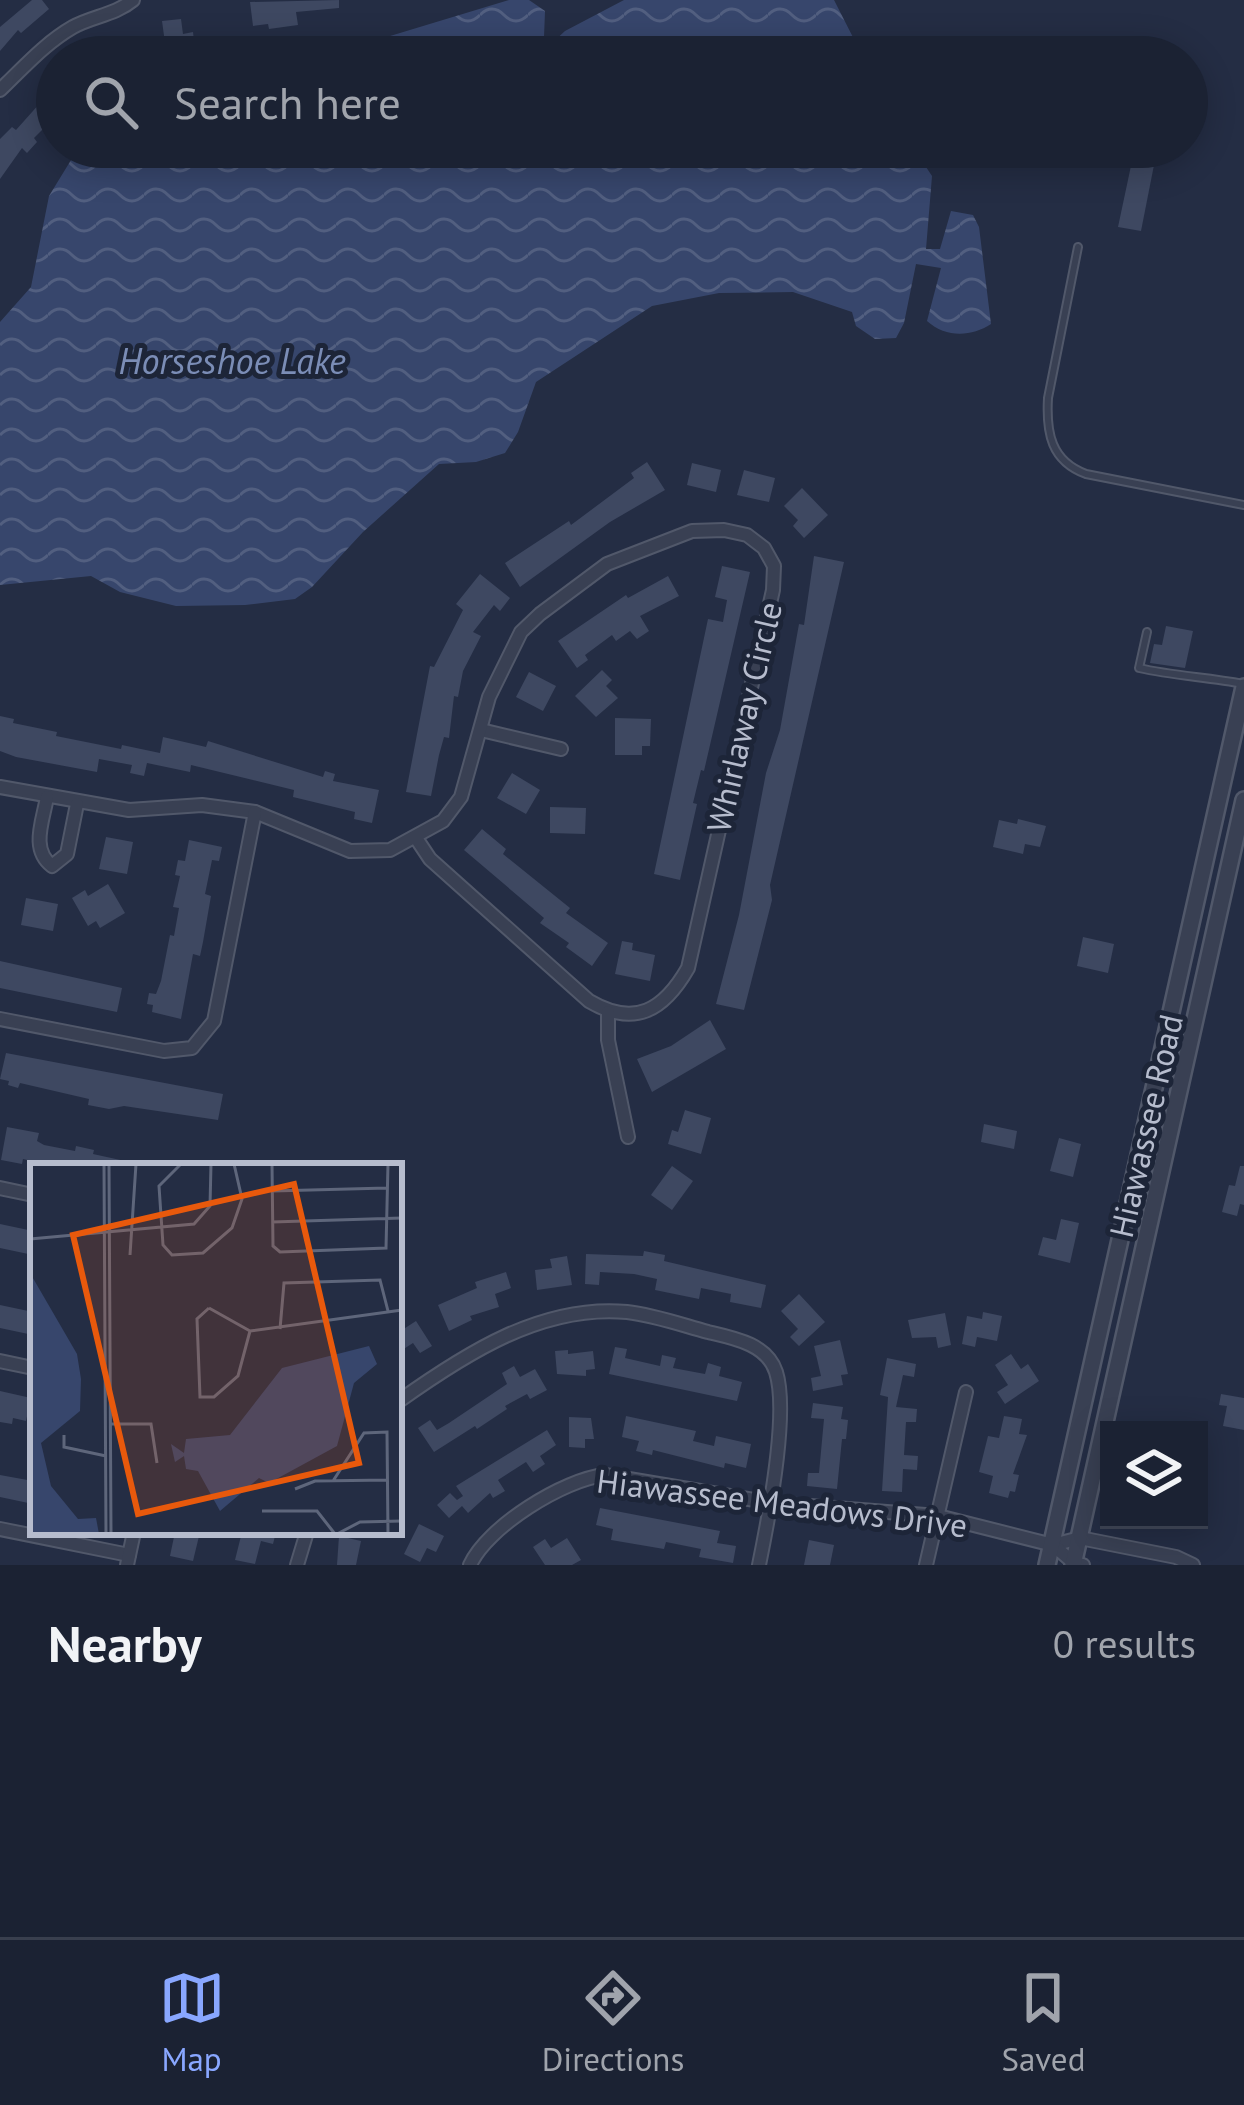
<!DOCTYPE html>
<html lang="en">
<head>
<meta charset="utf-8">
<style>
  body { margin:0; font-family:"PT Sans",sans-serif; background:#282f3f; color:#f1f3f6 }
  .controls { position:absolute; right:36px; bottom:36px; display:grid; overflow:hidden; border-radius:0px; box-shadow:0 6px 30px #0003 }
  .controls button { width:108px; height:108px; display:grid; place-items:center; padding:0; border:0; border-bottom:3px solid #393f4e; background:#1b2233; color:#f1f3f6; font:60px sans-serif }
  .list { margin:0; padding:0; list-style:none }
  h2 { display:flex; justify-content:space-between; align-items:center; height:156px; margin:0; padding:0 48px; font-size:51px }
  h2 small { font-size:39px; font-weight:400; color:#a0a4ac }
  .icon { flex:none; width:66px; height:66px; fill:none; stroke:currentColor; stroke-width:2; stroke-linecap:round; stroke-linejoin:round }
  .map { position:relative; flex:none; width:1244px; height:1565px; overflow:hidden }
  .search { position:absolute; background:#1b2233; box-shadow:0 6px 30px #0003; left:36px; right:36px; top:36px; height:132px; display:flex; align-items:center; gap:30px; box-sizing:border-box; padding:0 42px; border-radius:66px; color:#a0a4ac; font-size:45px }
  .sheet { height:372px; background:#1b2233 }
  nav { display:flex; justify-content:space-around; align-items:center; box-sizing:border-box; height:168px; border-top:3px solid #393f4e; background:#1b2233; font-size:33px; color:#a0a4ac }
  nav a { display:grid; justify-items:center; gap:6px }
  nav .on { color:#89a7ff }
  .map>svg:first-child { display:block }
</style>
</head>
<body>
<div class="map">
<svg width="1244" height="1565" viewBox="0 0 1244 1565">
  <defs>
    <pattern id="water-waves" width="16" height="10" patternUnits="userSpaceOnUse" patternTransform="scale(3)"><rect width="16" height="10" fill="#37466c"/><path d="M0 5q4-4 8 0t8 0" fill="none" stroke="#525f80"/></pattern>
  </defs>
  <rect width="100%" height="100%" fill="#242d44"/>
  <g fill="url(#water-waves)">
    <polygon points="509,0 529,0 545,11 544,37 550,45 565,31 624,0 834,0 863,57 339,57 367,43"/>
    <path d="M79,147h786l4,8 55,9 8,12 -6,73h14l11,-38 22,4 6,12 12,97c-20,13 -45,14 -64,-3l14,-53 -25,-4 -12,59 -8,15 -21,1 -19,-13 -4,-14 -59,-20 -74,1 -67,13 -116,76 -18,50 -13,21 -29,9 -37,2 -76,68 -51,55 -17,12 -50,6 -69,1 -56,-14 -29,-16 -91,9v-263l31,-35 18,-91z"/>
  </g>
  <g fill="#3e4861">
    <polygon points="32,0 42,0 49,9 21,33 18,30 0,51 0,27"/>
    <polygon points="339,0 339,8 296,12 298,25 269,29 268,24 253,26 250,2"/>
    <polygon points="181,19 183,34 193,32 195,49 158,57 120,57 117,48 133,44 135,51 165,43 162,21"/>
    <polygon points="57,84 57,115 34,138 37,142 27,153 22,148 0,179 0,139 12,127 16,130"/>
    <polygon points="1132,161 1154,165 1141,231 1118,227"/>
    <polygon points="647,462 665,490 610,522 520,587 505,563 569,521 571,525 634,478 631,473"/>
    <polygon points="692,463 721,470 716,492 687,485"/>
    <polygon points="744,470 775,478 769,502 737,495"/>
    <polygon points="802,488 828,515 804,538 793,526 798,520 784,506"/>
    <polygon points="814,556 844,562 770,885 772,900 744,1010 716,1004 739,915 766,773 780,730 799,624 804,625"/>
    <polygon points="722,566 750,572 704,771 701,770 693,803 697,804 680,880 654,874 708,619 723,622 727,600 715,597"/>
    <polygon points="480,574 510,598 500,611 494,605 473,632 481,636 463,671 458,697 454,696 449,738 444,737 439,755 431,796 406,792 430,666 434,667 463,610 456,604"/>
    <polygon points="668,576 679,596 640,616 649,631 637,639 630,631 616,641 612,635 585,655 588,660 577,668 558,641 626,595 628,598"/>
    <polygon points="1166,626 1193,631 1185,668 1150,663 1154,644 1162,645"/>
    <polygon points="602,670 612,680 606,686 618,698 596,717 575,696"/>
    <polygon points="529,672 556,686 543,711 516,697"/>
    <polygon points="0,716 14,719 13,723 57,732 56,736 121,749 122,745 160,753 163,737 206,747 208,741 323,777 325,771 335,774 333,781 379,790 372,823 354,819 355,812 293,797 294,790 191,765 190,772 147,763 144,776 130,773 132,765 99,759 97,772 16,757 0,751"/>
    <polygon points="615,718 651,719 650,746 642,746 642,755 615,755"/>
    <polygon points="512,773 540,790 526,814 497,798"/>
    <polygon points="550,807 586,808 585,834 550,833"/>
    <polygon points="1018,819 1046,826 1040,847 1025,844 1023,854 993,847 999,820 1017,824"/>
    <polygon points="482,829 506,849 503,854 570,908 566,913 608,943 592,966 566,947 569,943 540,923 544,918 464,850"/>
    <polygon points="106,837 133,842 127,874 99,869"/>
    <polygon points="189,840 222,847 219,861 212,860 205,894 211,896 203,942 200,956 193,954 181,1019 152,1012 153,1005 147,1004 149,993 156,994 161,981 170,935 174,936 179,908 173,907 180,876 175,875 178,860 185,861"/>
    <polygon points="108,884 125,913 100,928 96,921 88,926 72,898 85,890 88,896"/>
    <polygon points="26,898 58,904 53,931 21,925"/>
    <polygon points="1083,937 1114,944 1108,973 1077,966"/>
    <polygon points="622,941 633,943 632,950 655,955 650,981 615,974"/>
    <polygon points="0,961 122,988 117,1012 0,988"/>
    <polygon points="710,1020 726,1049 652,1092 637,1059 671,1046"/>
    <polygon points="6,1053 223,1094 218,1120 124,1106 109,1109 88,1105 89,1099 20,1083 18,1088 8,1085 9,1081 0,1079"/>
    <polygon points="685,1110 711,1118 701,1154 668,1144 672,1130 678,1132"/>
    <polygon points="984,1124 1017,1131 1014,1149 981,1142"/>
    <polygon points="7,1127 39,1133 37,1141 44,1145 75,1151 76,1146 94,1150 93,1154 125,1161 124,1166 53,1166 23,1159 22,1164 1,1160"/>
    <polygon points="1059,1138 1081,1144 1073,1177 1050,1171"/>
    <polygon points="672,1166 693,1181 672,1210 651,1195"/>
    <polygon points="1240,1166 1244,1166 1244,1205 1240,1204 1237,1216 1222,1212 1229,1185 1235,1186"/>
    <polygon points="1061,1219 1079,1223 1070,1263 1038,1255 1043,1237 1056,1240"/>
    <polygon points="0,1224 33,1231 33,1255 0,1248"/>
    <polygon points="644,1251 665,1255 664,1261 766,1285 761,1308 730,1302 731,1294 701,1288 699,1299 655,1290 657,1279 634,1274 600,1272 599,1285 585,1284 586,1254 643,1256"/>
    <polygon points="567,1256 572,1285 537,1290 535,1270 552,1268 550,1259"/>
    <polygon points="506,1272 511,1288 495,1294 499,1307 470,1316 472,1320 449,1331 438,1305 477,1288 475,1282"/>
    <polygon points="799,1294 825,1322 799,1346 790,1337 798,1329 781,1311"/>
    <polygon points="0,1305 33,1312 33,1335 0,1328"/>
    <polygon points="983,1312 1002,1316 997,1341 977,1337 975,1347 962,1344 967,1316 982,1319"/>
    <polygon points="945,1313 951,1345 938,1348 936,1337 912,1338 908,1320"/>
    <polygon points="416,1321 432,1346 420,1353 413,1343 399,1352 399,1332"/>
    <polygon points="840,1340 848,1374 841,1375 843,1385 813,1391 811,1378 821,1376 814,1346"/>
    <polygon points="615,1347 627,1349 625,1358 660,1366 662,1355 676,1358 673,1368 705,1374 708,1363 721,1367 719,1376 742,1382 737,1401 609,1374"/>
    <polygon points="568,1350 568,1354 593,1351 595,1369 586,1370 586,1376 557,1374 555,1351"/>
    <polygon points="1011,1354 1021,1369 1028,1364 1039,1381 1005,1404 997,1392 1008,1385 995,1365"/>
    <polygon points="887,1358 916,1364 914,1377 903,1375 896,1407 917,1409 916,1422 906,1422 904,1455 918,1456 917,1470 903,1469 902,1492 882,1491 888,1397 880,1395"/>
    <polygon points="514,1366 520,1377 535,1369 547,1390 530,1399 527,1394 505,1406 507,1409 477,1429 475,1426 434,1452 418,1428 430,1420 437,1430 449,1423 507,1384 502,1373"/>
    <polygon points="0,1391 31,1398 26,1421 13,1418 12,1424 0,1422"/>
    <polygon points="1221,1394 1244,1398 1244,1430 1223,1426 1227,1406 1219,1405"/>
    <polygon points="813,1403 843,1407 841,1419 848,1420 846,1439 842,1439 837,1489 807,1486 808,1473 819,1473 824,1419 811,1418"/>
    <polygon points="626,1416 696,1431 693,1441 714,1446 716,1436 751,1444 746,1468 725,1463 724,1468 653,1450 652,1455 636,1451 639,1441 622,1437"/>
    <polygon points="1004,1416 1022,1419 1019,1434 1027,1435 1013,1474 1019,1475 1015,1492 1010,1491 1008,1498 989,1493 993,1476 979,1472 988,1436 999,1438"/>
    <polygon points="569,1417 591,1418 594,1439 585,1439 585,1448 569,1447"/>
    <polygon points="547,1430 556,1445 540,1456 545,1464 533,1472 526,1462 498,1480 505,1491 493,1498 490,1493 468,1513 462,1506 449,1518 437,1505 450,1493 457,1500 463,1496 456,1486"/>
    <polygon points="0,1475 33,1481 33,1504 0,1497"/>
    <polygon points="600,1508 720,1531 717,1543 736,1546 733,1563 699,1557 701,1549 666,1542 664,1549 611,1540 613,1529 596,1525"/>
    <polygon points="419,1524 444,1536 436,1552 427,1548 420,1562 404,1554"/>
    <polygon points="175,1532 200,1532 193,1561 170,1556"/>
    <polygon points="242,1532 276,1532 273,1544 261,1541 255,1564 235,1560"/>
    <polygon points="339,1536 361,1541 356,1565 337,1565"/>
    <polygon points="567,1538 581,1560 572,1565 545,1565 533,1547 545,1539 551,1548"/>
    <polygon points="809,1540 834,1545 830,1565 804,1565"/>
  </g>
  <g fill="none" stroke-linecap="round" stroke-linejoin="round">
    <g stroke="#51586a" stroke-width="10">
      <g id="service">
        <path d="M1078,247l-30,151c-2,35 3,63 38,76l158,31"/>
        <path d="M1147,632l-8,36c35,8 69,9 105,16"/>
      </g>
    </g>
    <g stroke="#51586a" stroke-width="16">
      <g id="minor">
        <path d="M0,90c23,-22 45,-47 73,-63 20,-11 42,-12 60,-27"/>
        <polyline points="481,730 561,749"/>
        <path d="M0,787l129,23 73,-5 53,7 95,39 40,-1 53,-29 18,-24 28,-100 32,-65 19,-18 67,-50 85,-33 32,-1 23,5 17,13 10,18 -1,24 -85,378c-24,42 -53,60 -99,33l-159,-142 -14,-21"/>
        <path d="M47,797c-4,24 -17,52 5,69l15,-12 10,-50"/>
        <polyline points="608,1012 608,1040 628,1137"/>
        <polyline points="0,1019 164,1051 192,1048 214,1021 255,812"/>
        <polyline points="0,1188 33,1195"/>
        <polyline points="0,1361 33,1368"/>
        <path d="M399,1401c66,-47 143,-97 228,-89 27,3 55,13 81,20 26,6 59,12 68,40 13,41 -8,149 -17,193"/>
        <polyline points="0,1529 129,1555"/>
        <polyline points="1053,1545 1080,1538 1176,1557 1193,1565"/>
        <polyline points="127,1565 134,1532"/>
        <polyline points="297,1565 307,1532"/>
        <path d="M470,1565c17,-38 94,-86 135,-90l167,28 166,13 115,29 21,18 9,2"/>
        <polyline points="926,1565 966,1392"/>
      </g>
    </g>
    <g stroke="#51586a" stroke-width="20">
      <g id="tertiary">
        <polyline points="1047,1565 1244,687"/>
        <polyline points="1073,1565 1244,800"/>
      </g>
    </g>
    <use href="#service" stroke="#394053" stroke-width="6"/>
    <use href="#minor" stroke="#394053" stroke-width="12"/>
    <use href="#tertiary" stroke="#394053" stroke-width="15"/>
  </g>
  <g text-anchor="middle" stroke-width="10" stroke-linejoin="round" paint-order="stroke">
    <g font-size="33" fill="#b6bccd" stroke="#1d2538">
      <text transform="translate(744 717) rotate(-77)" y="12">Whirlaway Circle</text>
      <text transform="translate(1146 1126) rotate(-77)" y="12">Hiawassee Road</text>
      <text transform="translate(782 1503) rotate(7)" y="12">Hiawassee Meadows Drive</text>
    </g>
    <g font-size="36" font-style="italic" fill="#7b8db6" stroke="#1d2538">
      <text x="232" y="374">Horseshoe Lake</text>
    </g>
  </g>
  <g transform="translate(30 1163)">
    <rect width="372" height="372" fill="#242d44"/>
    <path d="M0,110l47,81 4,25 -1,32 -39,32 10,43 27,33 18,-1 3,16h-69zM339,183l8,18 -23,19 -17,63 -68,37 -10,-5 -39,33 -22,-40 -12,-2 -2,-13 -9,6 -4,-18 13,9 2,-14 44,-4 52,-67z" fill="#37466c"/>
    <path fill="none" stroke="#5e667b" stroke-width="3" d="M74,1l2,370M79,1l2,370M151,1l-22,22 4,59 9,10 31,-2 29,-25 10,-29 -8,-35M242,1l1,82 7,6 106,-4 2,-84M242,28l115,-3M242,59l130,-4M0,76l164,-15 16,-18 1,-42M100,92l6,-91M179,145l-12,11 3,78h14l24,-21 12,-45M179,145l41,23M250,166l4,-46 96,-3 8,31M220,168l152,-21M79,261h42l6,39M34,272v12l42,9M303,318l31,-48 23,-1 1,102M265,326l20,-8 73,-1M232,348h55l18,23M307,371l23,-12 42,-1"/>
    <path fill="#e8590c" fill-opacity="0.15" stroke="#e8590c" stroke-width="6" d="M264,21l65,279 -221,51 -65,-279z"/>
    <rect width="372" height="372" fill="none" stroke="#b6bccd" stroke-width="6"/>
  </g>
</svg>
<div class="controls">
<button><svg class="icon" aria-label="layers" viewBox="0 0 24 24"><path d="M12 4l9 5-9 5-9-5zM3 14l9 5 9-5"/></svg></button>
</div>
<div class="search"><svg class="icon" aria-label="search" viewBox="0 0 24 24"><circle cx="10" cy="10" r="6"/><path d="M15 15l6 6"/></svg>Search here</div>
</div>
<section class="sheet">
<h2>Nearby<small>0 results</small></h2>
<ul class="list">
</ul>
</section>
<nav>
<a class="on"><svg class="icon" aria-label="map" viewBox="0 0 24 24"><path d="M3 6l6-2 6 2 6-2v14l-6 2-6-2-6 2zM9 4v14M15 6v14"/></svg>Map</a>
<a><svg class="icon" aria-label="directions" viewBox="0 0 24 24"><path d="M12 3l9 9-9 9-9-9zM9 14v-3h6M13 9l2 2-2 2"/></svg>Directions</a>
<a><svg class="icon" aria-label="saved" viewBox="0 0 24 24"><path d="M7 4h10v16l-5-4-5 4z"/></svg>Saved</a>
</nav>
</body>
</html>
